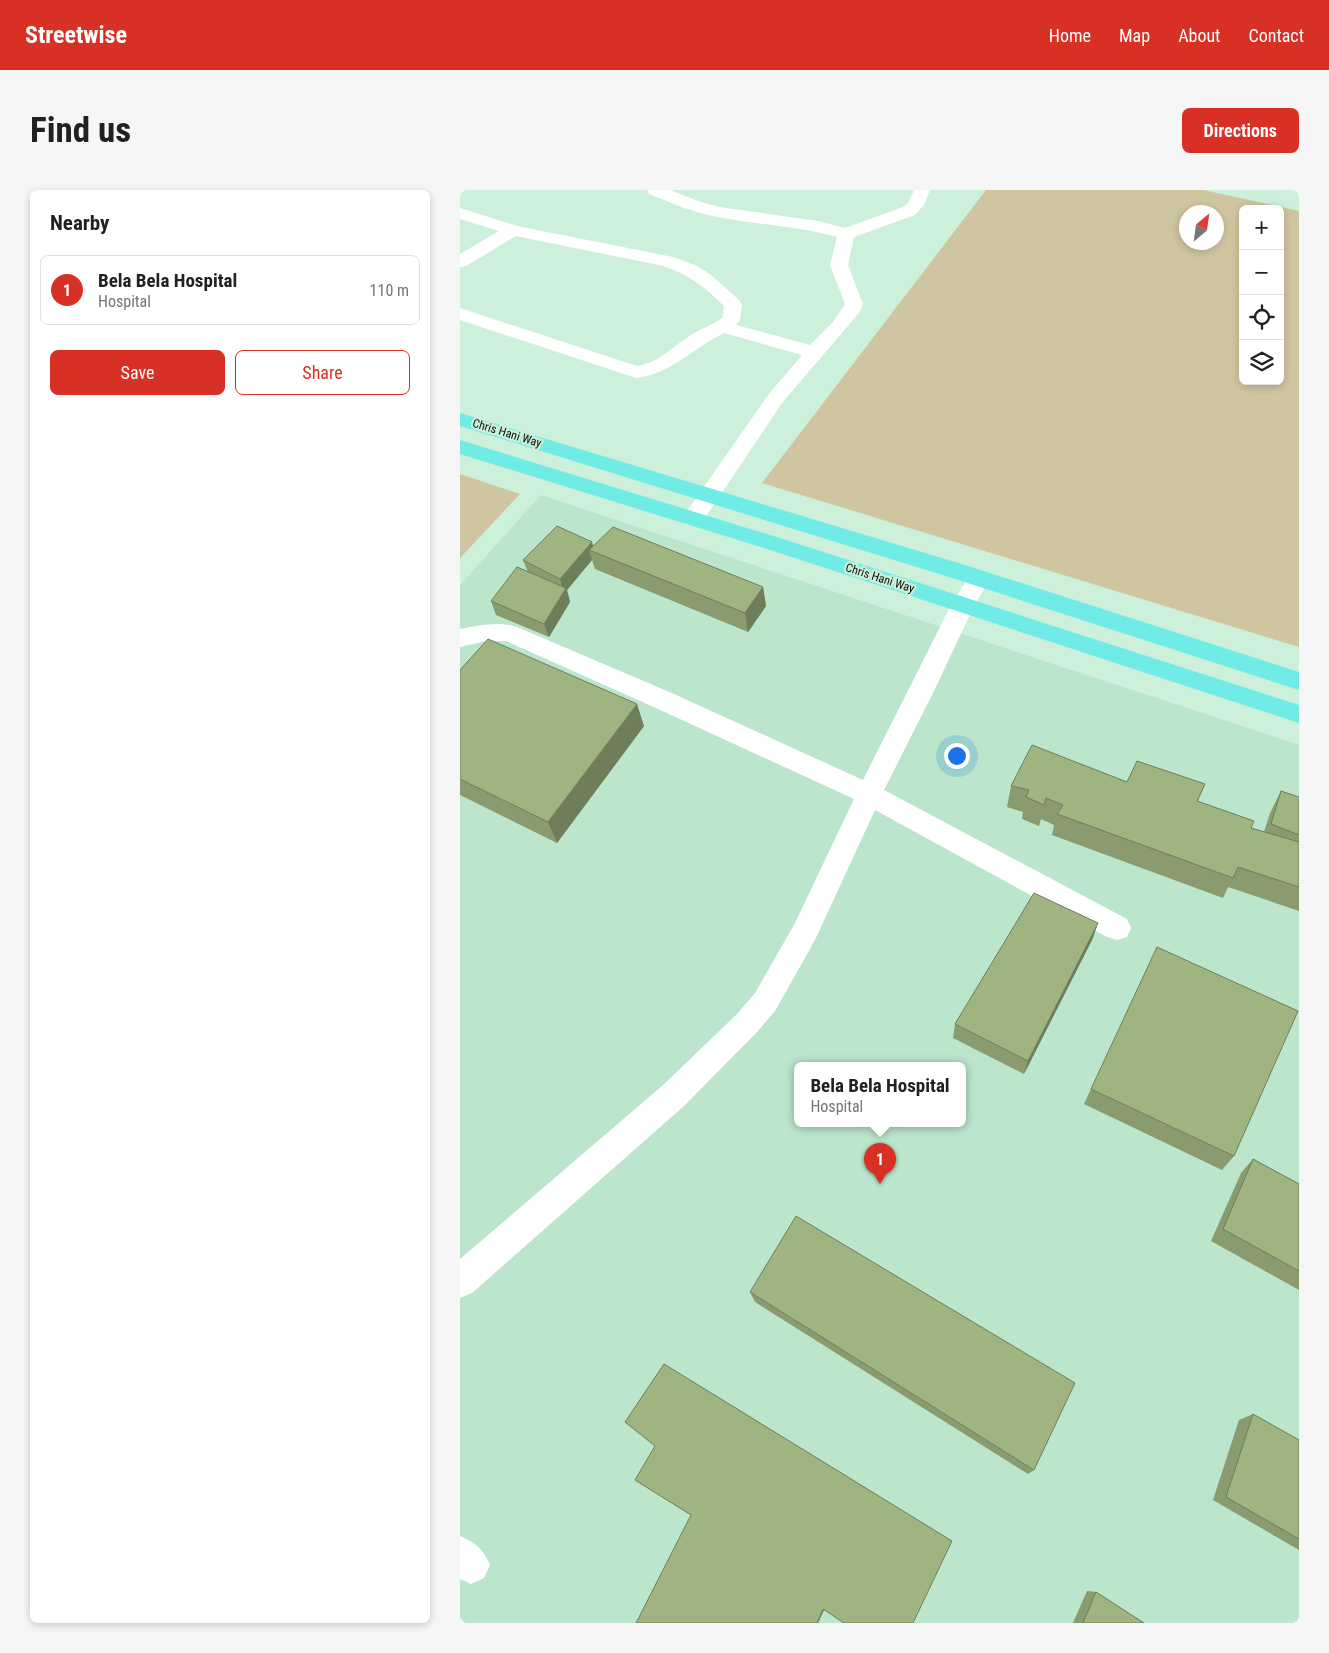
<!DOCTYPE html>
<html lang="en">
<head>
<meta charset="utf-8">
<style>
  body { margin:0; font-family:"Roboto Condensed",sans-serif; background:#f6f6f6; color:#202124 }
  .controls { position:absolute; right:15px; top:15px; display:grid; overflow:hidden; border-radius:8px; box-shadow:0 2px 8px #0003 }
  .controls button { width:45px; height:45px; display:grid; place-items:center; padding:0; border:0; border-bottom:1px solid #e0e0e0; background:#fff; color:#202124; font:25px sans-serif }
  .compass { position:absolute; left:719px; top:15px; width:45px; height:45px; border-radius:50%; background:#fff; box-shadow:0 2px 8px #0003; rotate:29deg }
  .you { position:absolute; left:496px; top:565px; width:18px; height:18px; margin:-12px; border:4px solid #fff; border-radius:50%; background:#1a73e8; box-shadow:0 0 0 8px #1a73e833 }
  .badge { display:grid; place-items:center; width:32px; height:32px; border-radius:50%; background:#d93025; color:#fff; font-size:16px; font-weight:700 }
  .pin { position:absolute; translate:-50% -41px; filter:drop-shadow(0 1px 2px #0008) }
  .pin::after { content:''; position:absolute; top:26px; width:18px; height:15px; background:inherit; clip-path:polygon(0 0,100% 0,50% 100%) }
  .popup { position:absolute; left:334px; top:872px; width:172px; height:65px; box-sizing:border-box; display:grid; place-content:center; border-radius:8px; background:#fff; filter:drop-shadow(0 1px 4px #0005); font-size:16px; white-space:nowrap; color:#757577 }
  .popup b { font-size:19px; color:#202124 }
  .popup::after { content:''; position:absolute; left:50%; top:100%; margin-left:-10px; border:10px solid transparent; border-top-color:#fff }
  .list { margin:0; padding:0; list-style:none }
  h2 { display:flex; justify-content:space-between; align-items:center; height:65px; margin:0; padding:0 20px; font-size:21px }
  h2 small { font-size:16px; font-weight:400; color:#757577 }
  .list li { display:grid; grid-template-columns:32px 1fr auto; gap:15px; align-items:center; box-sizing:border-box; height:70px; margin:0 10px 10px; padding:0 10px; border:1px solid #e0e0e0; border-radius:8px }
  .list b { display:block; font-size:19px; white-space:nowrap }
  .list p { margin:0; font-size:16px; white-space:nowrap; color:#757577 }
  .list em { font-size:16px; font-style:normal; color:#757577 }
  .actions { display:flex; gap:10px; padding:15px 20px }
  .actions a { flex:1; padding:11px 0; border:1px solid #d93025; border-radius:8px; text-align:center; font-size:18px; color:#d93025 }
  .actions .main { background:#d93025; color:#fff }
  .icon { flex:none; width:28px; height:28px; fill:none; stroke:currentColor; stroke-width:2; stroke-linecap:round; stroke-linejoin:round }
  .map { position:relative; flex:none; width:839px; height:1433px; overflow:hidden; border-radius:8px }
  header { display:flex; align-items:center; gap:30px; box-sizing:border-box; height:70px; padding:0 25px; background:#d93025; color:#fff }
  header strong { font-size:24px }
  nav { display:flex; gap:28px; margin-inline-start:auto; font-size:18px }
  .intro { display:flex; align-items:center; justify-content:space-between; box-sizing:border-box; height:120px; padding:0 30px }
  h1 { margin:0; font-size:35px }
  .button { padding:12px 22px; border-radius:8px; background:#d93025; color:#fff; font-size:18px; font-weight:700 }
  main { display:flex; gap:30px; padding:0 30px }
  aside { flex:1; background:#fff; border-radius:8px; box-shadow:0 2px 8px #0003 }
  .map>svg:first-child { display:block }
</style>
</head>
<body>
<header>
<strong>Streetwise</strong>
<nav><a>Home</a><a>Map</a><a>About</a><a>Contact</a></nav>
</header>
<div class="intro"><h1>Find us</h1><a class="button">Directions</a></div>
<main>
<aside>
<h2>Nearby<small></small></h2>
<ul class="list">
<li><span class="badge">1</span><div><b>Bela Bela Hospital</b><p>Hospital</p></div><em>110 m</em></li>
</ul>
<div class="actions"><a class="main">Save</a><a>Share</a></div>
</aside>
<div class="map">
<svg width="839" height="1433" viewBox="0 0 839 1433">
  <rect width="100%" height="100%" fill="#ccf0d9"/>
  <path fill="#bbe6cb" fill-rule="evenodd" d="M81,305l758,250v878h-839v-1038zM338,875h164v58h-164z"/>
  <g fill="#cfc5a0" fill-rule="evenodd">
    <path d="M526,0h217l96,21v436l-537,-164zM783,19h37v172h-37zM726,22h30v30h-30z"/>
    <polygon points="0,284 60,304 0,368"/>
  </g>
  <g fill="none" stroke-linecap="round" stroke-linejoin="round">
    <g fill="#fff" fill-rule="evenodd">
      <path d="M187,0h23l28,11 21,6 99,14 27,7 58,-21 5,-4 6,-13h16l-6,15 -9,10 -61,22 -6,28 15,39 -4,9 -77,90 -81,121 -8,2 -8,-2 -3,-5 3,-5 83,-119 34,-40 -78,-22c-31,15 -53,41 -88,45l-176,-58v-12l177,58c22,-3 36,-20 54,-31 10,-6 21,-10 31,-17l2,-12c-19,-19 -36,-32 -61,-40l-147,-30 -50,30 -6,1v-13l39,-23 -39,-12v-11l57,18 156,31 22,8 15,9 30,27 2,4 -2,15 -4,5 74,20 23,-23 12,-18 -15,-39 7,-28c-39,-11 -79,-12 -119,-20 -24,-4 -46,-14 -69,-23z"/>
      <path d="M519,381l8,2 3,6 -16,27 -40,85 -50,99 243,129 4,9 -4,9 -10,3 -10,-3 -232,-127 -60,130 -40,71 -18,21 -73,74 -212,187 -12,5v-39l202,-173 75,-72 18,-21 40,-70 59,-124 -198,-91 -150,-67h-20l-26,6v-18c20,-4 38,-8 57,-2l157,67 189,86 88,-175 20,-32z"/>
      <path d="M0,1346c16,7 23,13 30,29l-6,13 -13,6 -11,-5z"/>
    </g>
    <g fill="#70ebe5" fill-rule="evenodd">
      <polygon points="0,223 505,375 839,482 839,500 489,387 0,236"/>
      <polygon points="0,250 323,349 839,515 839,533 307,359 0,264"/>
    </g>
  </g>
  <g fill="#899b6f">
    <polygon points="133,356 303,397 306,416 288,442 135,379 132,370 107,400 110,412 89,447 36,425 31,411 68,382 63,370"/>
    <polygon points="0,480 184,536 97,653 0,605"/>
    <polygon points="667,592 745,594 738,611 791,638 804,642 810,623 821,601 839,607 839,721 768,697 763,708 592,645 594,635 581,629 579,636 562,629 563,622 547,617 551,596"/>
    <polygon points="633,748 564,884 493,848 495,834"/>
    <polygon points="631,899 774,966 762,980 624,914"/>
    <polygon points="793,969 839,994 839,1100 751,1051 781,983"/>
    <polygon points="290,1102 574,1280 568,1284 295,1112"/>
    <polygon points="793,1224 839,1250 839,1360 753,1310 779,1230"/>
    <polygon points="627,1401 636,1402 684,1433 613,1433"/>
  </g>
  <g fill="#6f7e5a">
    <polygon points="132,352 135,362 129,360 132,370 107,400 110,412 89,447 84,434 104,402 100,389"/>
    <polygon points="303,397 306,416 288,442 285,423"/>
    <polygon points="177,514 184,536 97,653 88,632"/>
    <polygon points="638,733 633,748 564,884 568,871"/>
    <polygon points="365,1418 358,1433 357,1433 363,1419"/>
  </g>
  <g fill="#9fb481" stroke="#6f7e5a">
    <polygon points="97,336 132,352 100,389 63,370"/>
    <polygon points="153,337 303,397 285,423 129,360"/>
    <polygon points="57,377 106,398 84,434 31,411"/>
    <polygon points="28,449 177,514 88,632 0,589 0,480"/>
    <polygon points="572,555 667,592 677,571 745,594 737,611 794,631 791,638 839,652 839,697 778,677 773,688 597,624 603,615 586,608 584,615 566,607 569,600 551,596"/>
    <polygon points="821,601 839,607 839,645 811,634"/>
    <polygon points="574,703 638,733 568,871 495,834"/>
    <polygon points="697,757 838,821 774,966 631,899"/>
    <polygon points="793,969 839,994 839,1081 763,1039"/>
    <polygon points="336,1026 615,1193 574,1280 290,1102"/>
    <polygon points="204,1174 492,1351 453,1433 384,1433 363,1419 357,1433 176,1433 231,1325 175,1290 195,1256 165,1232"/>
    <polygon points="793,1224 839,1250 839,1349 766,1307"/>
    <polygon points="636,1402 684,1433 623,1433"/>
  </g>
  <g text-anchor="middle" stroke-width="4.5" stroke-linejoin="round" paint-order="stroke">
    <g font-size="12" fill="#051109" stroke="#ccf0d9">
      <text transform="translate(47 243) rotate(17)" y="4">Chris Hani Way</text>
      <text transform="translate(420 388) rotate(18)" y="4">Chris Hani Way</text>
    </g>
  </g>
</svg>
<div class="controls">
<button>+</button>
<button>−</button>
<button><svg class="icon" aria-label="locate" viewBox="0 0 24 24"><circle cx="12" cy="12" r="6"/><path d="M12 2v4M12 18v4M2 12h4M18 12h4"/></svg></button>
<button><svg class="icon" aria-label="layers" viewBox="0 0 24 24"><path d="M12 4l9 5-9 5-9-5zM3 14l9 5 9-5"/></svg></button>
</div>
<svg class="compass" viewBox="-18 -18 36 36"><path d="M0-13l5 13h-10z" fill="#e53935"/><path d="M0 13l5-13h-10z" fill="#757577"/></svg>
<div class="you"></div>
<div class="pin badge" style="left:420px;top:994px">1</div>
<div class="popup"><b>Bela Bela Hospital</b>Hospital</div>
</div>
</main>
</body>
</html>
